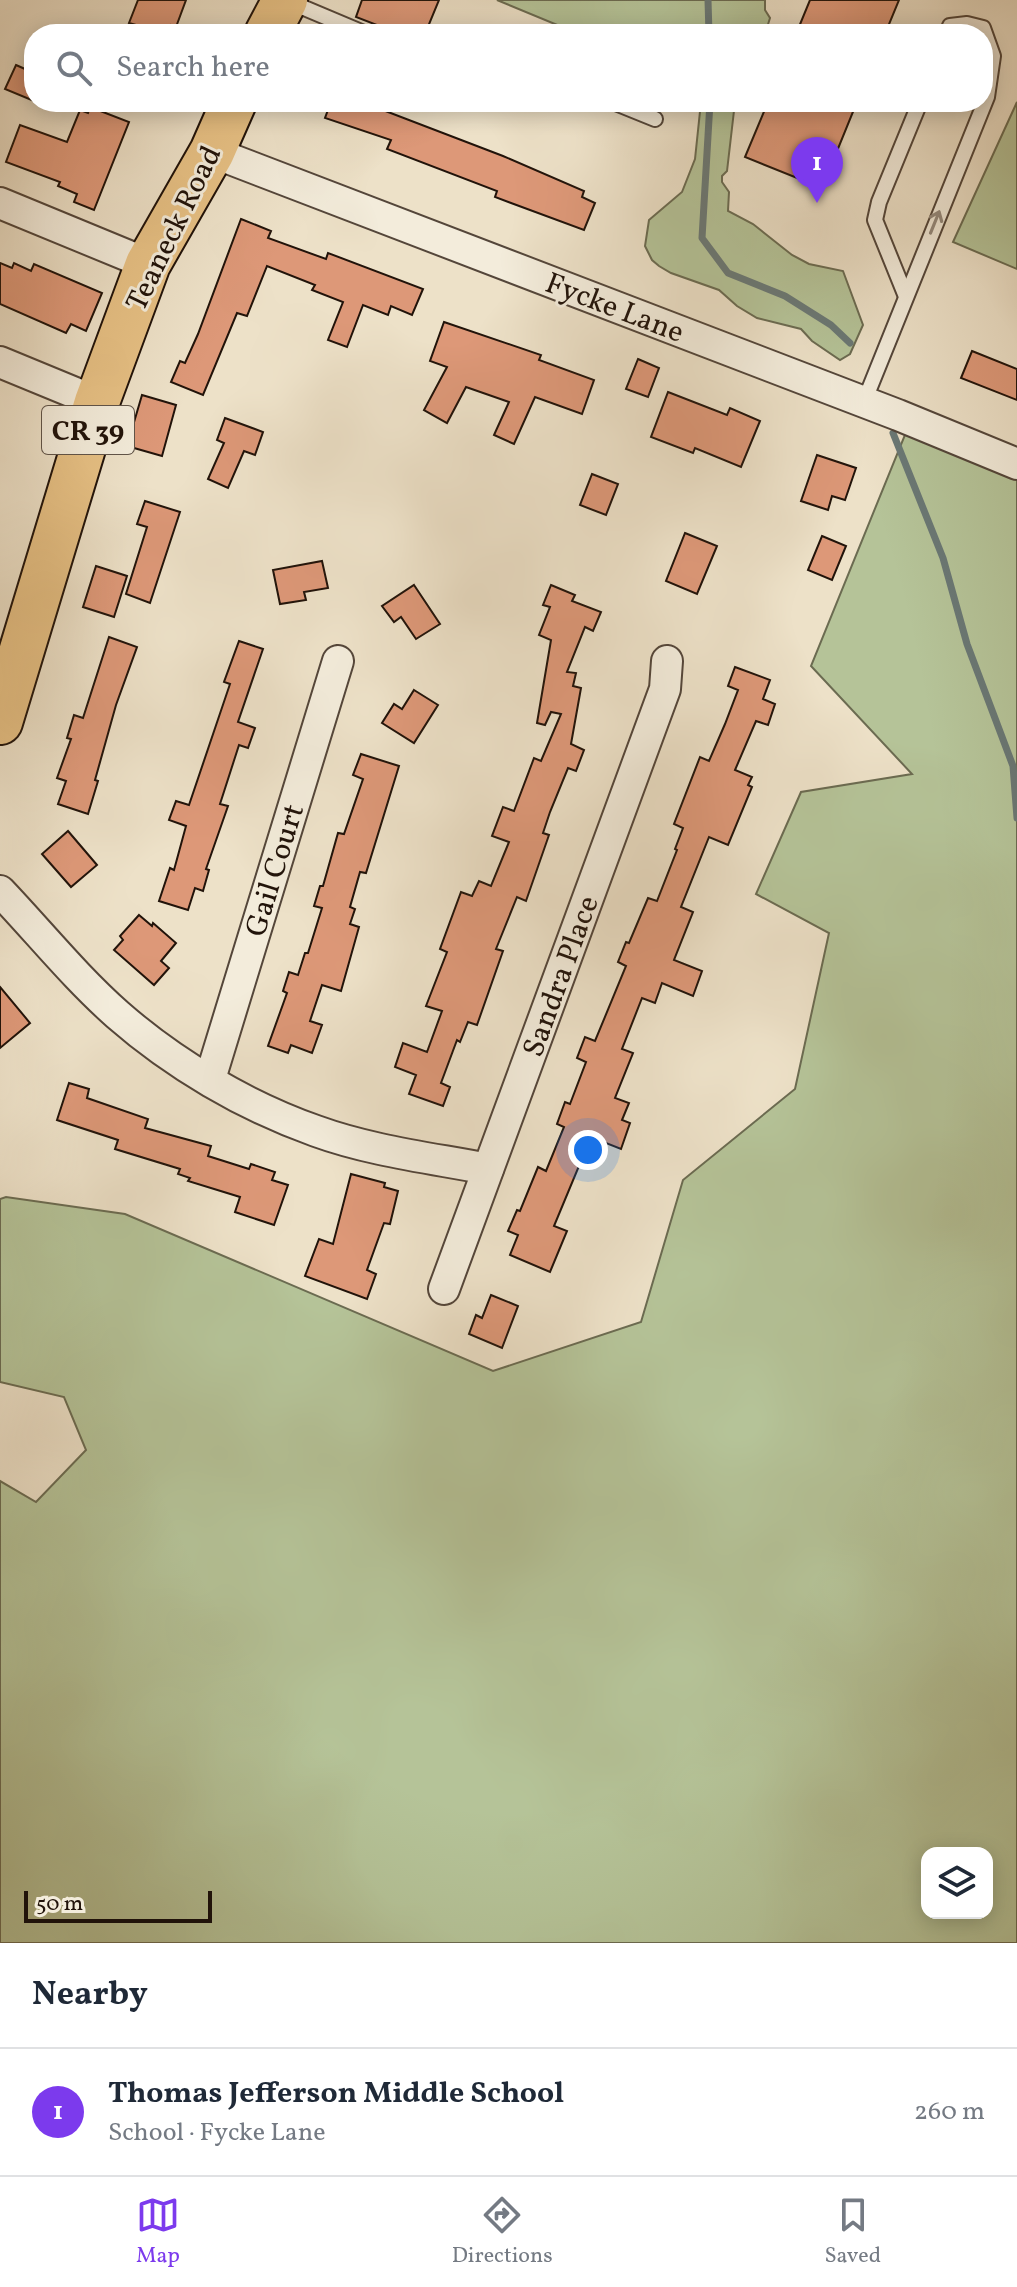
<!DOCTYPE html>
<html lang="en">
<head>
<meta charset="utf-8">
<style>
  body { margin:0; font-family:Vollkorn,serif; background:#f2f2f3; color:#1f2937 }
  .controls { position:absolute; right:24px; bottom:24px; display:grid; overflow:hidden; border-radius:16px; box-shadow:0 4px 20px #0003 }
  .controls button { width:72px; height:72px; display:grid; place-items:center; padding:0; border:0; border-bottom:2px solid #e0e1e3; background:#fff; color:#1f2937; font:40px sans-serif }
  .scale { position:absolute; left:24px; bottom:20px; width:188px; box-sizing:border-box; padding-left:8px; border:4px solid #21130a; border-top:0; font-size:22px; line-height:28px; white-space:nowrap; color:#21130a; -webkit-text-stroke:6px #f3ecdb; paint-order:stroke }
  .you { position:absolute; left:588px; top:1150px; width:28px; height:28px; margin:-20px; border:6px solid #fff; border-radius:50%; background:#1a73e8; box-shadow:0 0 0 12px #1a73e833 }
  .badge { display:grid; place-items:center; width:52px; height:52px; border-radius:50%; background:#7c3aed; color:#fff; font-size:26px; font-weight:700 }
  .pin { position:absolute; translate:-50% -66px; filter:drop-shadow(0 2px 4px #0008) }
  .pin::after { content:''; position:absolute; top:42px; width:28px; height:24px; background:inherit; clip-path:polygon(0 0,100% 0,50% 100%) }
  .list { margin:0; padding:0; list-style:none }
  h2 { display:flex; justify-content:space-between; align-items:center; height:104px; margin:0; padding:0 32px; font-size:34px }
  h2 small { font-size:26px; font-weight:400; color:#747a83 }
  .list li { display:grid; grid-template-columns:52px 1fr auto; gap:24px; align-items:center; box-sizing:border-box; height:128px; padding:0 32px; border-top:2px solid #e0e1e3 }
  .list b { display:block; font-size:30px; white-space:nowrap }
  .list p { margin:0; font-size:26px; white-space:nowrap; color:#747a83 }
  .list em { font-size:26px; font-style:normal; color:#747a83 }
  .icon { flex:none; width:44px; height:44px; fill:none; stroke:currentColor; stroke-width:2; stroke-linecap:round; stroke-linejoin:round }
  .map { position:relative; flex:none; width:1017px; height:1943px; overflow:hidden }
  .search { position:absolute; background:#fff; box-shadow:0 4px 20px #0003; left:24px; right:24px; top:24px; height:88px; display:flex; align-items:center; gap:20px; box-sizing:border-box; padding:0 28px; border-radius:32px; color:#747a83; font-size:30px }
  .sheet { height:232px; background:#fff }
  nav { display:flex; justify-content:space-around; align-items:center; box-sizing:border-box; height:112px; border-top:2px solid #e0e1e3; background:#fff; font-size:22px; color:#747a83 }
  nav a { display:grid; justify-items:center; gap:4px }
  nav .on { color:#7c3aed }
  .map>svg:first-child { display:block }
</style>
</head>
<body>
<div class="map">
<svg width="1017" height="1943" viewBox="0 0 1017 1943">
  <rect width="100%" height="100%" fill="#ede1c8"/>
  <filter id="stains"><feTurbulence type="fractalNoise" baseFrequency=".0025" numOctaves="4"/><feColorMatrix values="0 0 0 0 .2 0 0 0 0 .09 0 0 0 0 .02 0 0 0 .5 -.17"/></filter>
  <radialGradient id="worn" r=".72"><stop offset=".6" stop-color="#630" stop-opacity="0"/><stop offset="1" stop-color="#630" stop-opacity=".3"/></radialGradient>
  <g fill="#b5c398" stroke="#6b6b51" stroke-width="2" fill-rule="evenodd">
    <polygon points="497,0 765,0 765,10 770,18 765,34 668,34 666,30 665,34 579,34"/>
    <polygon points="701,102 735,102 727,171 722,176 722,182 729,192 728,211 753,224 792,255 809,264 843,271 863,325 850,354 840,360 812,341 801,329 757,318 737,306 719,290 671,273 659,266 652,260 645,246 649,220 682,192 695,159"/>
    <polygon points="1017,102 1017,269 953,242"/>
    <path d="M911,420l106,44v1479h-1017v-462l36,21 50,-52 -22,-53 -64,-15v-183l6,-2 119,17 368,157 148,-49 42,-142 112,-91 34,-156 -73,-39 45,-102 111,-18 -101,-108zM927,1853h60v60h-60z"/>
  </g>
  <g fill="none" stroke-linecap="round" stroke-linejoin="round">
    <g stroke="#6a7875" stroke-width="7">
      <polyline points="708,0 709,34"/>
      <polyline points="710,102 702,238 728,273 785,296 831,325 850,343"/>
      <polyline points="893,433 943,558 967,644 1013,766 1017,818"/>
    </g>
  </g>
  <g fill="#dd9878" stroke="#21130a" stroke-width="2">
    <polygon points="138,0 186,0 176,27 171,25 168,34 129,23"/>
    <polygon points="362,0 439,0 425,34 400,34 356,17"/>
    <polygon points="810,0 899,0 885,34 796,34"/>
    <polygon points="16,65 34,73 34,101 5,89"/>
    <polygon points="331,102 362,102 503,156 584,191 582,197 595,203 584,230 495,197 497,191 387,149 391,140 325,118"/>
    <polygon points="768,102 857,102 822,188 745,157"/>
    <polygon points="90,107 129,122 94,210 74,202 77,194 58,186 60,182 6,162 20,125 67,142 80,110 88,113"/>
    <polygon points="241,219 271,231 268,238 326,259 328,253 423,289 412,315 391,306 388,315 363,305 347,347 328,340 343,302 312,290 315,285 267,266 247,316 237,313 203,395 171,382 180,361 185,363 198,334"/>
    <polygon points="0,263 12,268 14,263 31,271 34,264 102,293 86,331 71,324 66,333 0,304"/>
    <polygon points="444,322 541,355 539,360 594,380 582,414 535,397 514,444 494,435 509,402 466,387 447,423 424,410 447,367 430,361"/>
    <polygon points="972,351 1017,369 1017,400 961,378"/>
    <polygon points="638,359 659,368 648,397 626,389"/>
    <polygon points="668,392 727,415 730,408 760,421 741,467 695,448 693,453 651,437"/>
    <polygon points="142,395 176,405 162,456 127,446"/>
    <polygon points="225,418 263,432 255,455 244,451 228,488 208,479 224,443 217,440"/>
    <polygon points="817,455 856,468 845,500 832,496 828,510 801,501"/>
    <polygon points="592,474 618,484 606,515 580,505"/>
    <polygon points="145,501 180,512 150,603 126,594 147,527 137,524"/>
    <polygon points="685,533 717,546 697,594 666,581"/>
    <polygon points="822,536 846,546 832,580 808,570"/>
    <polygon points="322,561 328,588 304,592 306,600 280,604 273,570"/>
    <polygon points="96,566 127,576 114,617 83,607"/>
    <polygon points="414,585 440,624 416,639 401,617 394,622 382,606"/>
    <polygon points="551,585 575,595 572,601 601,612 593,631 585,627 567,672 576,673 573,686 581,688 571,744 584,750 576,771 568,768 550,812 543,833 549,835 526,901 517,897 496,949 503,951 477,1025 468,1022 460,1042 457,1040 441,1083 450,1087 443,1106 409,1094 416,1075 395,1067 403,1043 427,1052 442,1011 426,1006 447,952 440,949 461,892 472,896 479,881 491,886 509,842 492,836 503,807 514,811 534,758 541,761 561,714 551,712 545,725 537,723 551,640 539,635 550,607 543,605"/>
    <polygon points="109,637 137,647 116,705 95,780 98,781 88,814 58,804 66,781 57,778 71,739 67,738 74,715 83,718"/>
    <polygon points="239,641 263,649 238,722 255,728 248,748 239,745 220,804 228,806 206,869 209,870 203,891 195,888 188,910 159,901 170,868 174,870 186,826 169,820 176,801 189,805 230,684 224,682"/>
    <polygon points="735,667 770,680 763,699 775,704 768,725 756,721 735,770 752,777 748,785 752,787 728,845 709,837 681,907 693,912 674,960 702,971 693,996 662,983 655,1003 642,998 622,1049 633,1053 615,1098 629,1103 622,1120 630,1123 621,1149 591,1137 554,1226 567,1231 550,1272 510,1255 518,1235 508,1231 517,1210 520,1211 538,1167 546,1171 564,1127 557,1124 565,1102 570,1104 586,1062 577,1058 585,1037 595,1041 626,966 618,962 626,942 629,943 648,898 657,901 677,850 675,849 683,828 674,824 700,757 709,761 725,724 738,690 728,686"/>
    <polygon points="414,690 438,705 414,743 382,723 394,704 402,709"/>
    <polygon points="361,754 399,766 366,873 360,872 350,907 355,909 350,924 359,927 341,991 322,985 310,1021 322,1025 312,1053 291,1045 288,1053 268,1046 287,993 283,991 289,972 298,975 305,953 308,953 322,908 314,906 320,886 323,886 338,833 344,834 363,779 353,775"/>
    <polygon points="68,831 97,865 71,887 42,854"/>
    <polygon points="139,915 152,926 153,923 176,943 161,961 169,968 154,985 114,950 123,940 120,936"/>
    <polygon points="0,987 30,1023 0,1048"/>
    <polygon points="69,1083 89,1089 87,1098 148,1119 145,1128 211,1146 208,1156 249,1169 251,1164 275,1172 272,1180 288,1185 274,1225 235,1212 240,1197 188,1181 190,1178 178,1174 180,1169 115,1149 118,1140 57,1120"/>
    <polygon points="351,1174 385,1183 384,1187 398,1191 390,1224 384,1223 367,1270 376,1274 367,1299 305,1276 319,1239 333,1244"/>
    <polygon points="491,1295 518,1306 502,1348 469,1334 476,1315 482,1318"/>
  </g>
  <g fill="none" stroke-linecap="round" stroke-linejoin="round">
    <g stroke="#54463a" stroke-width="18">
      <g id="service">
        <polyline points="290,2 366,34"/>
        <polyline points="613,102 655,119"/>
        <polyline points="905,294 875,220 879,202 920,102"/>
        <polyline points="864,402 987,97 993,56 983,28 967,24 950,26 947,34"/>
      </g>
    </g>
    <g stroke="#54463a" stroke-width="34">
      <g id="minor">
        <polyline points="212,152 898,415 1017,464"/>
        <polyline points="0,203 148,264"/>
        <polyline points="0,362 97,402"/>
        <path d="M0,891c39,41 75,86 118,124 56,49 127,91 198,116 55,20 115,27 172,38"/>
        <polyline points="210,1079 338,661"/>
        <polyline points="444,1289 665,689 667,661"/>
      </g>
    </g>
    <g stroke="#21130a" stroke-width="48">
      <g id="primary">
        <polyline points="267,34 285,0"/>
        <polyline points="0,722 97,402 148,264 212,152 234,102"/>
      </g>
    </g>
    <use href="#service" stroke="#f3ecdb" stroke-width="14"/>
    <use href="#minor" stroke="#f3ecdb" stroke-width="30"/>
    <use href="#primary" stroke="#e6c084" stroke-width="44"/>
  </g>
  <defs><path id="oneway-shaft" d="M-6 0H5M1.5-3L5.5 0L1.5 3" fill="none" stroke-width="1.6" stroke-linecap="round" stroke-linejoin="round" transform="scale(2)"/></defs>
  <use stroke="#948a7d" href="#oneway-shaft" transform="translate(935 222) rotate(-68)"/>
  <g text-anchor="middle" stroke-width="6" stroke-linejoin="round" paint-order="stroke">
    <rect fill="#f3ecdb" stroke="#605449" stroke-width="2" x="42" y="406" width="92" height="48" rx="6"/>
    <g font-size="28" font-weight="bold" fill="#21130a">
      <text x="88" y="440">CR 39</text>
    </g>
    <g font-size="30" fill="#21130a" stroke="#f3ecdb">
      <text transform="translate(173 228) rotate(-64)" y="10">Teaneck Road</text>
      <text transform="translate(615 307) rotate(21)" y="10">Fycke Lane</text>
      <text transform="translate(274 870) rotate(-73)" y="10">Gail Court</text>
      <text transform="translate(560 976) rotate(-70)" y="10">Sandra Place</text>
    </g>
  </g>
  <rect width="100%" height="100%" filter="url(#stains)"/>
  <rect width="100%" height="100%" fill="url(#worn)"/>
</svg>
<div class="controls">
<button><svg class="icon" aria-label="layers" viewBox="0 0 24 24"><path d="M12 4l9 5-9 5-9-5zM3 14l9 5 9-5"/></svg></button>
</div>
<div class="scale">50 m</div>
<div class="you"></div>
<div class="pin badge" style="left:817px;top:203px">1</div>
<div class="search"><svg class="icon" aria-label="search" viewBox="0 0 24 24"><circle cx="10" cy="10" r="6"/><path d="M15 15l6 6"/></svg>Search here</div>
</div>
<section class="sheet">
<h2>Nearby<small></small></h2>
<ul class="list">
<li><span class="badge">1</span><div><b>Thomas Jefferson Middle School</b><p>School · Fycke Lane</p></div><em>260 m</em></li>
</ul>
</section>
<nav>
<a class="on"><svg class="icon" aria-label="map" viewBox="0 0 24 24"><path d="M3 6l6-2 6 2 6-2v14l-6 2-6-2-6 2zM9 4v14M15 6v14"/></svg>Map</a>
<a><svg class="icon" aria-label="directions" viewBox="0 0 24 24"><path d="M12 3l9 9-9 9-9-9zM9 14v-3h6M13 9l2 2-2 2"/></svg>Directions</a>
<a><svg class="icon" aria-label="saved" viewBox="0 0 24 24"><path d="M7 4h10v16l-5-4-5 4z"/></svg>Saved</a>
</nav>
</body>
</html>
